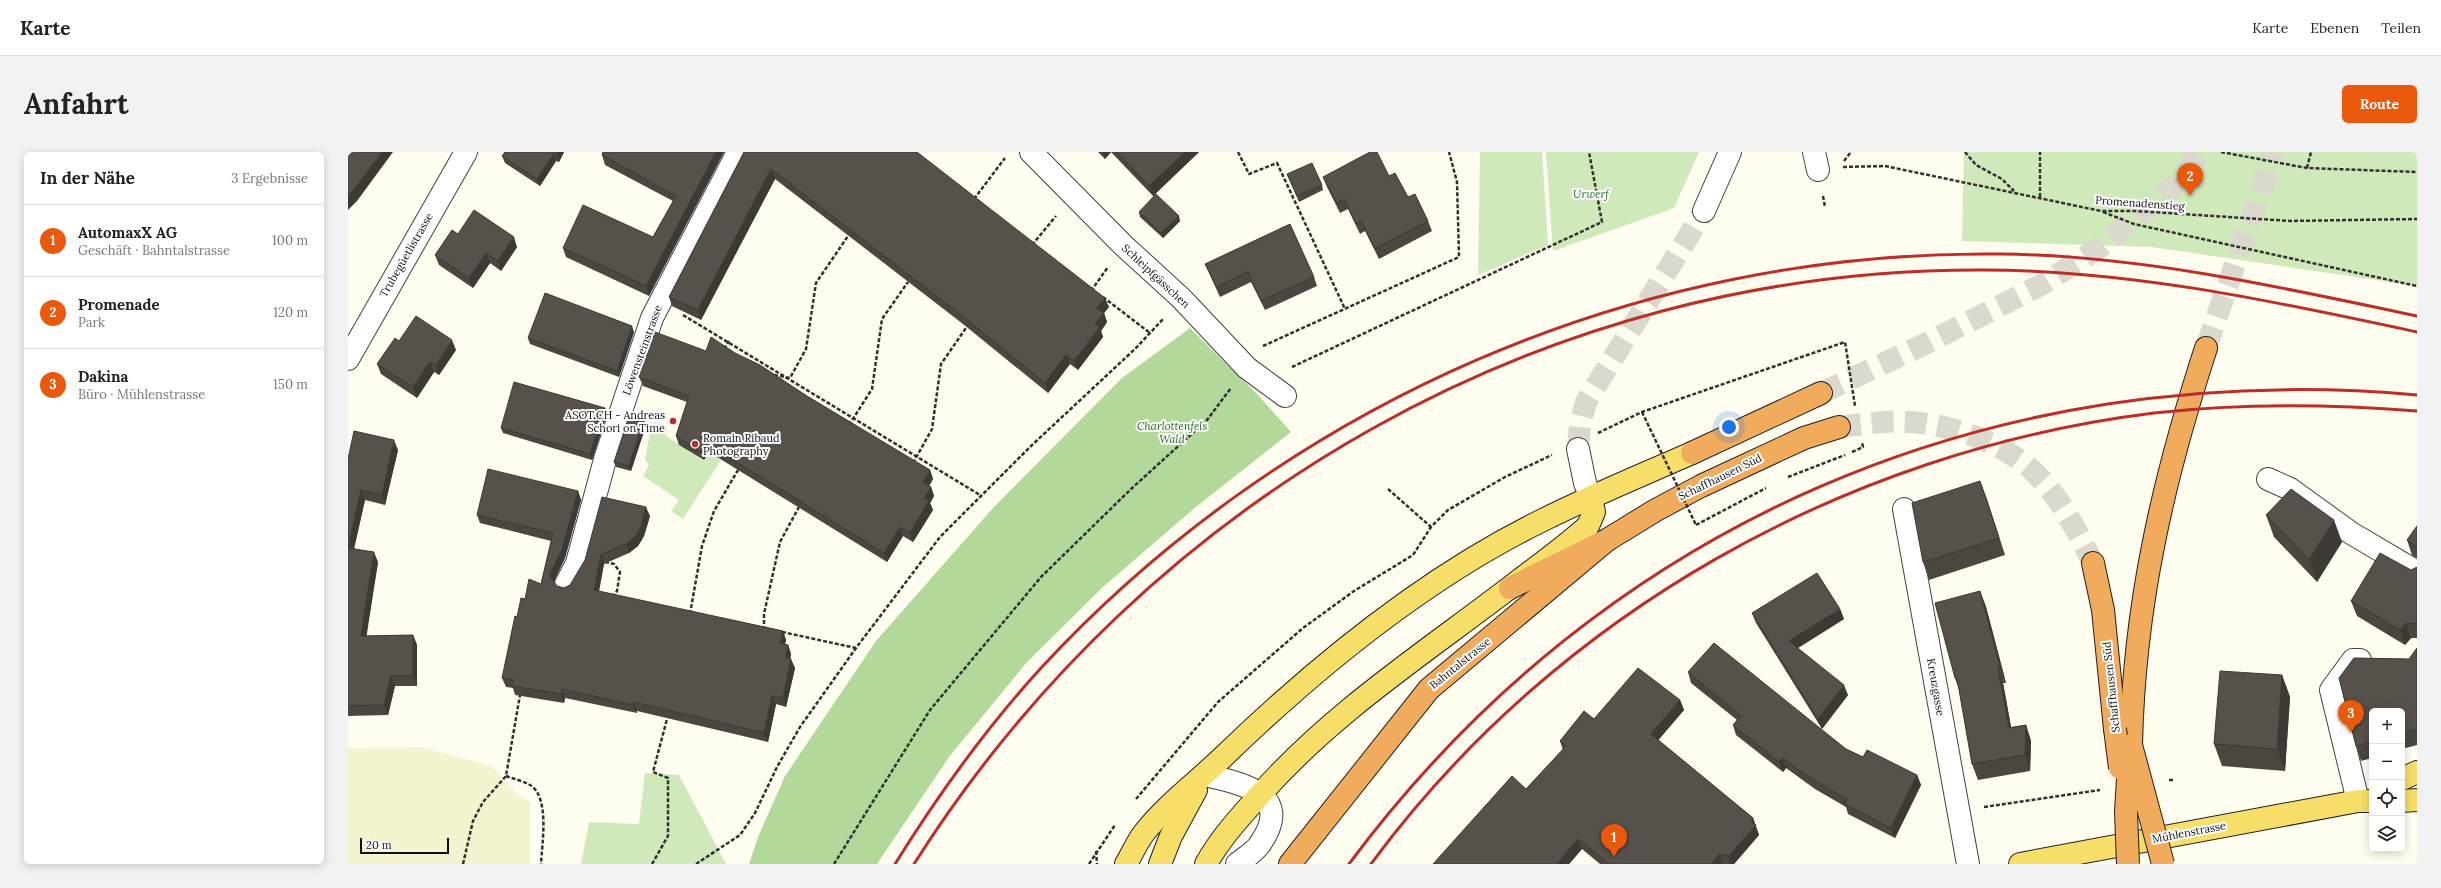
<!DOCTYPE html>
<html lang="de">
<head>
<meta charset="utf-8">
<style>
  body { margin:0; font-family:Lora,serif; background:#f2f2f2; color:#222 }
  .controls { position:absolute; right:12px; bottom:12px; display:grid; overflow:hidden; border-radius:6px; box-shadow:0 2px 10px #0003 }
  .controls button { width:36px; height:36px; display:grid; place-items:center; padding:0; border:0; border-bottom:1px solid #e0e0e0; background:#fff; color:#222; font:20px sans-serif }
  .scale { position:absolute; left:12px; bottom:10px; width:89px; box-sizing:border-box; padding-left:4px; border:2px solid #0f0f0f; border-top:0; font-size:11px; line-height:14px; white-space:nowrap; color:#0f0f0f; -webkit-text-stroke:3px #fff; paint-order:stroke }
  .you { position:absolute; left:1381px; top:275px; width:14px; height:14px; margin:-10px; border:3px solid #fff; border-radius:50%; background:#1a73e8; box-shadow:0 0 0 6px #1a73e833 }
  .badge { display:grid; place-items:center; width:26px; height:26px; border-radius:50%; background:#ea580c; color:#fff; font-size:13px; font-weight:700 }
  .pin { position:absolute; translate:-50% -33px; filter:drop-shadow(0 1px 2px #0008) }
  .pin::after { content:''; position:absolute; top:21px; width:14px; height:12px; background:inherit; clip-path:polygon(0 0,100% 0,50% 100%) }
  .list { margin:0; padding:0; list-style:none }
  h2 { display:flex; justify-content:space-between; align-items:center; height:52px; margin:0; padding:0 16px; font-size:17px }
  h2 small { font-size:13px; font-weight:400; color:#767676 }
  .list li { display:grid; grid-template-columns:26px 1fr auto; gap:12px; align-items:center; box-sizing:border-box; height:72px; padding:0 16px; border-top:1px solid #e0e0e0 }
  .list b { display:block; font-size:15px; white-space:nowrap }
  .list p { margin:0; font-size:13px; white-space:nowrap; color:#767676 }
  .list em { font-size:13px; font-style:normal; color:#767676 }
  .icon { flex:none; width:22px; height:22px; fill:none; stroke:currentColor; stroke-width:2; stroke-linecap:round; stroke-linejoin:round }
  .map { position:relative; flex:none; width:2069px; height:712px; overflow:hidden; border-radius:6px }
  header { display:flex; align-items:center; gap:24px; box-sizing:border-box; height:56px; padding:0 20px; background:#fff; border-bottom:1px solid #e0e0e0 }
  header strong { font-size:19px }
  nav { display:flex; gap:22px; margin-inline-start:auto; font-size:14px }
  .intro { display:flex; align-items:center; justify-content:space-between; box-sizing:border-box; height:96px; padding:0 24px }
  h1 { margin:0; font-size:28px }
  .button { padding:10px 18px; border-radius:6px; background:#ea580c; color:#fff; font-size:14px; font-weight:700 }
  main { display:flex; gap:24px; padding:0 24px }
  aside { flex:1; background:#fff; border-radius:6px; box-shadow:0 2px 10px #0003 }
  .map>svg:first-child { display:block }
</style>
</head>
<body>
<header>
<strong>Karte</strong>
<nav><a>Karte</a><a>Ebenen</a><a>Teilen</a></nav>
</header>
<div class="intro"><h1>Anfahrt</h1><a class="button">Route</a></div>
<main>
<aside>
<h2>In der Nähe<small>3 Ergebnisse</small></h2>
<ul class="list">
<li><span class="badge">1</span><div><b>AutomaxX AG</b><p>Geschäft · Bahntalstrasse</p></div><em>100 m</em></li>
<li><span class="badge">2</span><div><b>Promenade</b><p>Park</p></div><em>120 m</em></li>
<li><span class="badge">3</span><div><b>Dakina</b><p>Büro · Mühlenstrasse</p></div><em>150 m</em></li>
</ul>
</aside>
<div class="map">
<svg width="2069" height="712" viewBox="0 0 2069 712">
  <rect width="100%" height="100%" fill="#fffdf0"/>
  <polygon fill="#f4f4d1" points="73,595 144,614 168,641 182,650 182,712 0,712 0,596"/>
  <g fill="#cfe9ba">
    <polygon points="1132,0 1194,0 1200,93 1130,123"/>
    <polygon points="1198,0 1351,0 1326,56 1205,99"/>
    <polygon points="1616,0 2069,0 2069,134 1804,95 1614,89"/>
    <polygon points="307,270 320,278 317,283 356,309 362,301 373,308 335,367 323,359 331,348 295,324 301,313 297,308 302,281"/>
    <polygon points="297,621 331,623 378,712 233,712 241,670 291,672"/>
  </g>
  <polygon fill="#b2d99a" points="842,176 909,242 943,280 849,354 755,435 679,510 601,605 529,712 401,712 410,685 437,624 528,489 645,356 774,226"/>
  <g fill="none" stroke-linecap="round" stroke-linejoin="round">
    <polyline stroke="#dbd9ce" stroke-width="22" stroke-dasharray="22 11" stroke-linecap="butt" points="1230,297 1232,272 1238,250 1356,59"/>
    <g stroke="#dbd9ce" stroke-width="22" stroke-dasharray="22 11" stroke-linecap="butt">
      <polyline points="1858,196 1926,0"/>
      <polyline points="1473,241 1579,191 1693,133 1751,96 1825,35 1853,0"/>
      <path d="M1491,275c15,-2 30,-4 45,-5 50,-4 116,16 152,52 25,25 41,57 57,89"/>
    </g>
    <g stroke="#424242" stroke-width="24">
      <g id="minor">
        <polyline points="683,0 775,93 833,146 899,216 937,244"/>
        <polyline points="1466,0 1470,18"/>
        <polyline points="1356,59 1382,0"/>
        <polyline points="0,207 118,0"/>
        <polyline points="1230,297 1237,331 1243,346"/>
        <polyline points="1920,327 1942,337 2003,381 2069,420"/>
        <polyline points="1556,357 1620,712"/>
        <polyline points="218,432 229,411 258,304 304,166 390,0"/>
        <path d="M856,623c38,8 91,19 56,69 -5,8 -16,14 -23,20"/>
        <polyline points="2010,649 1983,538 2005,508 2012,508"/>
      </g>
    </g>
    <g stroke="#202020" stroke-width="24">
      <g id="major">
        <polyline points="2054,627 2069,620"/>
        <polyline points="2054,649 2069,648"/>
        <path d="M778,712c6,-10 11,-22 18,-31 23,-29 53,-51 79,-76 92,-89 205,-181 320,-237 48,-24 99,-45 149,-67"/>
        <polyline points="812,712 823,684 848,638"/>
        <path d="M858,712c14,-25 33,-46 52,-67 76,-87 173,-148 263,-218 23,-17 46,-34 67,-53l6,-14 -3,-14"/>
        <polyline points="1672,712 2010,649 2024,649"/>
      </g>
    </g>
    <g stroke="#202020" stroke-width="24">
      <g id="highway">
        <polyline points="1344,301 1473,241"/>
        <polyline points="1745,411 1755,458 1767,577"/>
        <polyline points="1162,436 1259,388 1308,358 1353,334 1456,286 1491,275"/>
        <path d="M1783,593c3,-139 32,-265 75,-397"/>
        <polyline points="942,712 1081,537 1259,388"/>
      </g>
    </g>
    <g stroke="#313131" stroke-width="2.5" stroke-dasharray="4 2" stroke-linecap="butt">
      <polyline points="890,0 901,22 929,11 997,157"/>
      <polyline points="1617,0 1628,13 1654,27 1666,39"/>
      <polyline points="1873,0 1959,16 2069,20"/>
      <polyline points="1496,9 1503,0"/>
      <polyline points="1495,15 1537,14 1753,59 1788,59 1942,69 2069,67"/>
      <polyline points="1959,16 1963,0"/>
      <polyline points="1475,44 1477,55"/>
      <polyline points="1692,45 1692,0"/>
      <polyline points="626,47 657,6"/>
      <polyline points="1755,60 1786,72 2069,134"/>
      <polyline points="684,93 708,64"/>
      <polyline points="743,139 760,115"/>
      <polyline points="755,145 802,181"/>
      <polyline points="335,163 632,343"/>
      <polyline points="915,194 1111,105 1109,30 1101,0"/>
      <polyline points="376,197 381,189"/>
      <polyline points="944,215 1254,70 1241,0"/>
      <polyline points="426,223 442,226 458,197 468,131 500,84"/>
      <polyline points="501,273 524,237 534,167 560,130"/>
      <polyline points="1250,281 1294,260 1497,190 1507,254"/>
      <polyline points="1504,300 1515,295 1514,290"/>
      <polyline points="565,311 584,277 593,212 618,176"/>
      <polyline points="1440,325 1497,303"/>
      <polyline points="1040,337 1083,375"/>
      <polyline points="1348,373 1418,336"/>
      <polyline points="257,410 266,412 272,420 269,439 265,444"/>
      <polyline points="342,462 354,394 366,359 390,318"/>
      <polyline points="416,478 416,462 432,390 451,355"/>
      <polyline points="434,480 508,496"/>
      <path d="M158,624c8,3 17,5 24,9 20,12 12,58 11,79"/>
      <polyline points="1821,628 1826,628"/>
      <polyline points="788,647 870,550 955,476 1006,439 1065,403 1083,375 1100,358 1157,325 1204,303"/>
      <polyline points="1636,655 1752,638"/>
      <polyline points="748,699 749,712"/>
      <polyline points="115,712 125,669 135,650 158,624 172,543"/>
      <polyline points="304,712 320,684 320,626 305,620 319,567"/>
      <polyline points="348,712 392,683 407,661 429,615 452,575 508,496 592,385 683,294 788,196 816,166"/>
      <polyline points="486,712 582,558 693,425 783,337 859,268 883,236"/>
      <polyline points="741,712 767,673"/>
    </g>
    <use href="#minor" stroke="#fff" stroke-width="22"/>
    <use href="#major" stroke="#f6de69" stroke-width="22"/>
    <use href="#highway" stroke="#f1ab5c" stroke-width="22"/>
    <g stroke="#bd2d29" stroke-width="3">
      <path d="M547,712c43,-69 91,-136 146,-196 246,-266 599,-419 961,-414 141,2 278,33 415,62"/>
      <path d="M566,712c232,-366 632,-596 1069,-594 147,0 290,31 434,62"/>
      <path d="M1001,712c255,-343 645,-507 1068,-469"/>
      <path d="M1023,712c185,-251 475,-413 783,-451 87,-10 176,-9 263,-2"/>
    </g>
    <g stroke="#202020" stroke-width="24" stroke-linecap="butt">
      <g id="highway-bridge">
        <polyline points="1767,577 1772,616"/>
        <polyline points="1783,593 1815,712"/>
        <polyline points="1780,712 1778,660 1781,610"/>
      </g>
    </g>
    <polyline stroke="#313131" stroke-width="2.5" stroke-dasharray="4 2" stroke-linecap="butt" points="1294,260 1348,373"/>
    <use href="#highway-bridge" stroke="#f1ab5c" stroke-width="22"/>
  </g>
  <g fill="#4b4640">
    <polygon points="216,0 211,10 208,9 192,34 157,11 154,4"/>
    <polygon points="376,0 301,144 218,105 215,96 305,85 325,49 257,13 254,3"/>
    <polygon points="396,0 761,155 756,161 759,170 753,179 755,185 730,218 722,212 700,241 615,172 427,27 353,168 324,154 321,145"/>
    <polygon points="750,0 851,0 805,44 763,0 757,7"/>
    <polygon points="939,22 974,33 975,38 951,50"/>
    <polygon points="1041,24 1080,69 1084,79 1031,107 1017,79 1012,82 1000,57 992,61 979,35 975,25"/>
    <polygon points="791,60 832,69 815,86 792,65"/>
    <polygon points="110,82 169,95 153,119 142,111 125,136 91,113 87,103"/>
    <polygon points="857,112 966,125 969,134 917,158 903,130 872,145 861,121"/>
    <polygon points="286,180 271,225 182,192 180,186"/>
    <polygon points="51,189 108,198 91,223 86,220 69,246 33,222 29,212"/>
    <polygon points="358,199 387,201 582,318 585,327 581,334 583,335 586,344 582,351 585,358 565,390 555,384 539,410 361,300 356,308 331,293 328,284 339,250 295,234 291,225"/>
    <polygon points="257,256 259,262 244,308 155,281 153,276"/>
    <polygon points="296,268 298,273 283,319 268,315 266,310"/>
    <polygon points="50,298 37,353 17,348 6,396 30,410 18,484 65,483 69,493 69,534 47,534 40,563 0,564 0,307"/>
    <polygon points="1632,329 1657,403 1581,428 1575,410"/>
    <polygon points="230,339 233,348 217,406 207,427 206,430 209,434 216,436 222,433 237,408 302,364 296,384 290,394 281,401 256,412 251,440 435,479 438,488 437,492 440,493 443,502 442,507 447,516 438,555 428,552 420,590 289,559 289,561 217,546 216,551 167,543 165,536 158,535 154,526 169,465 177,447 193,432 203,389 132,371 129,363"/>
    <polygon points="1918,363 1994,390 1969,430 1926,385"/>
    <polygon points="2069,374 2069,406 2064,403 2059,388"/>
    <polygon points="2069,415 2069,486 2063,486 2057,493 2009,464 2003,449"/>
    <polygon points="1632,439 1638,455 1658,531 1655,531 1663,575 1678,573 1683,589 1682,619 1630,628 1624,612 1611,538 1607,526"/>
    <polygon points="1492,457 1496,467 1450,496 1500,543 1474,577 1408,471 1404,461"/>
    <polygon points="2069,496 2069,593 2054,597 2054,559 2024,559 2024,606 2013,609 2008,594 1991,526 2006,506 2061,507"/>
    <polygon points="1340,520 1498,597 1515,605 1569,623 1573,633 1547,686 1500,662 1498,655 1467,637 1438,616 1435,620 1388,583 1385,573 1389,568 1343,531"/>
    <polygon points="1934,523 1942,545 1937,619 1874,614 1866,592"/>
    <polygon points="1332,548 1336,558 1310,588 1405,666 1411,683 1386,712 1252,712 1234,697 1221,712 1085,712 1178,637 1215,598 1212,589 1246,567"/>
  </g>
  <g fill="#3d3934">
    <polygon points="34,0 45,0 9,49 0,58 0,44"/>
    <polygon points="210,0 216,0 211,10 209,4"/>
    <polygon points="368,0 376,0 301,144 298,134"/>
    <polygon points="754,0 763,0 757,7"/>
    <polygon points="837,0 851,0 805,44 801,34"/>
    <polygon points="206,2 208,9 192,34 189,27"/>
    <polygon points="423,17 427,27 353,168 350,158"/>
    <polygon points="831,64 832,69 815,86 813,81"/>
    <polygon points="166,85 169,95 153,119 150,109"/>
    <polygon points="138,101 142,111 125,136 121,126"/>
    <polygon points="757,146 761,155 756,161 759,170 753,179 755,185 730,218 726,209 747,172 749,156"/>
    <polygon points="284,174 286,180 271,225 269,219"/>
    <polygon points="104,188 108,198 91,223 88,213"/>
    <polygon points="718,203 722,212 700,241 697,231"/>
    <polygon points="82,210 86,220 69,246 65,235"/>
    <polygon points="257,256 259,262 244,308 242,302"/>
    <polygon points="296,268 298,273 283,319 281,314"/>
    <polygon points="46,288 50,298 37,353 34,343"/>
    <polygon points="358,291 361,300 356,308 353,300"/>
    <polygon points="582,318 585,327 578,339 575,330"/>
    <polygon points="1632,329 1639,347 1657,403 1651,386"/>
    <polygon points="583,335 586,344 582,351 585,358 565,390 562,381 576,346"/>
    <polygon points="13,338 17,348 4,406 0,396"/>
    <polygon points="230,339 233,348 217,406 207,427 206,433 202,424 204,418"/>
    <polygon points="298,355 302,364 296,384 290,394 281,401 278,392"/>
    <polygon points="1986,368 1994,390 1969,430 1961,408"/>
    <polygon points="552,375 555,384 539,410 536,401"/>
    <polygon points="26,400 30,410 17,494 13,484"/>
    <polygon points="253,403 256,412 249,447 246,438"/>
    <polygon points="1632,439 1638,455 1658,531 1652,515"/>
    <polygon points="1492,457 1496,467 1445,499 1441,489"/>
    <polygon points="2058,471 2063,486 2057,493 2052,478"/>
    <polygon points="435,479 438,488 435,500 432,491"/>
    <polygon points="65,483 69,493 69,534 65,524"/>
    <polygon points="440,493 443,502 441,515 438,506"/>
    <polygon points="443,507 447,516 438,555 435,546"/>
    <polygon points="1650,516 1655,531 1666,591 1661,576"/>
    <polygon points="1934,523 1942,545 1937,619 1929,597"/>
    <polygon points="43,524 47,534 40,563 36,553"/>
    <polygon points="1496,533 1500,543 1474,577 1470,567"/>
    <polygon points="214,537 217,546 216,551 213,542"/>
    <polygon points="424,544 428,552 420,590 416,581"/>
    <polygon points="1332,548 1336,558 1307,592 1303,582"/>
    <polygon points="286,550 289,559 289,561 285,553"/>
    <polygon points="1678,573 1683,589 1682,619 1677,603"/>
    <polygon points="1434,606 1438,616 1435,620 1431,610"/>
    <polygon points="1569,623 1573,633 1547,686 1543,676"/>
    <polygon points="1405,666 1411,683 1386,712 1383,712 1381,704 1403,669"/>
    <polygon points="1230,687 1234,697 1221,712 1209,712"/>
    <polygon points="1371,702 1375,712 1364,712"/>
  </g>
  <g fill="#57514b" stroke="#3d3934">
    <polygon points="0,0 34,0 5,39 0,44"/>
    <polygon points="157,0 210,0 209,4 206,2 189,27 154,4"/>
    <polygon points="255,0 368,0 298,134 215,96 235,53 305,85 328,44 254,3"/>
    <polygon points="396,0 569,0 757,146 749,156 756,161 747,172 752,175 726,209 718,203 697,231 612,162 423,17 350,158 321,145"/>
    <polygon points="769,0 837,0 801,34"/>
    <polygon points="1022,0 1029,0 1041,24 1047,21 1060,45 1067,42 1080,69 1027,97 1013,69 1008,72 996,47 989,51 975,25"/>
    <polygon points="964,11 974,33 949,44 939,22"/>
    <polygon points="808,42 831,64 813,81 791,60"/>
    <polygon points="126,58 166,85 150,109 138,101 121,126 87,103 104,78 110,82"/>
    <polygon points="942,72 966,125 913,149 900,120 869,135 857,112"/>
    <polygon points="197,141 284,174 269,219 180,186"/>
    <polygon points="68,164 104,188 88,213 82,210 65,235 29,212 47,186 51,189"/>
    <polygon points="307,180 358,199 363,185 387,201 412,213 459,244 582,318 575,330 583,335 576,346 581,349 562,381 552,375 536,401 358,291 353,300 328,284 341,244 291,225"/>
    <polygon points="166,230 257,256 242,302 153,276"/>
    <polygon points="281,264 296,268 281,314 266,310"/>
    <polygon points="6,279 46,288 34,343 13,338 0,396 26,400 13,484 65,483 65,524 43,524 36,553 0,554 0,307"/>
    <polygon points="140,317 230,339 214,398 204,418 202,424 209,434 216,436 222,433 237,408 254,345 298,355 293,375 287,385 278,392 253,403 246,438 435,479 432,491 440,493 438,506 443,507 435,546 424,544 416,581 286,550 285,553 214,537 213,542 164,534 165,528 154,526 167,464 169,465 173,446 177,447 181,427 193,432 205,381 129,363"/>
    <polygon points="1632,329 1651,386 1575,410 1564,351"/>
    <polygon points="1943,337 1986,368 1961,408 1918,363"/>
    <polygon points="2069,374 2069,395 2059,388"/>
    <polygon points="2032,401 2063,418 2069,415 2069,472 2058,471 2052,478 2003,449"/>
    <polygon points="1469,421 1492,457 1441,489 1496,533 1470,567 1404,461"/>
    <polygon points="1632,439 1652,515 1650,516 1661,576 1678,573 1677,603 1624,612 1609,526 1607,526 1587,451"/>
    <polygon points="1366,491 1498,597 1515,605 1519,598 1569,623 1543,676 1497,652 1499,647 1464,627 1434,606 1431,610 1385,573 1393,564 1340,520"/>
    <polygon points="2069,496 2069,577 2054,581 2054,559 2024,559 2024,590 2008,594 1991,526 2006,506 2061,507"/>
    <polygon points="1290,516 1332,548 1303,582 1405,666 1403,669 1408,673 1381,704 1371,702 1364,712 1261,712 1230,687 1209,712 1085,712 1164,624 1178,637 1218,594 1212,589 1236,559 1246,567"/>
    <polygon points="1872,519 1934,523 1929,597 1866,592"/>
  </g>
  <g fill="#bd2d29" stroke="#fff" stroke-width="1.5">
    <circle cx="325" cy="269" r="4"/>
    <circle cx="347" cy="292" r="4"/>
  </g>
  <g text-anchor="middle" stroke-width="4" stroke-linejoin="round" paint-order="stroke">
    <g font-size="11" font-style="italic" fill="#29661f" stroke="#fff">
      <text x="1243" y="46">Urwerf</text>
      <text x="824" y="278">Charlottenfels<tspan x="824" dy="13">Wald</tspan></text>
    </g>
    <g font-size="11" fill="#0f0f0f" stroke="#fff">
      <text transform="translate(1792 51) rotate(4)" y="4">Promenadenstieg</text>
      <text transform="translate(58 103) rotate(-60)" y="4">Trubegüetlistrasse</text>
      <text transform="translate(808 124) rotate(43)" y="4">Schleipfgässchen</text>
      <text transform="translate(294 198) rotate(-70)" y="4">Löwensteinstrasse</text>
      <text transform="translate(1372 325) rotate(-26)" y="4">Schaffhausen Süd</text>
      <text transform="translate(1112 511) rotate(-39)" y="4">Bahntalstrasse</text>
      <text transform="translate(1588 535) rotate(80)" y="4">Kreuzgasse</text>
      <text transform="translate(1763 535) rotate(-96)" y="4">Schaffhausen Süd</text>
      <text transform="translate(1841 680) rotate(-11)" y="4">Mühlenstrasse</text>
    </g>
    <g font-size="11" fill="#0f0f0f" stroke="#fff" text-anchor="end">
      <text x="317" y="267">ASOT.CH - Andreas<tspan x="317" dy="13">Schori on Time</tspan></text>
      <text x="355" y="290" text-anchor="start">Romain Ribaud<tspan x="355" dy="13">Photography</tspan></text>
    </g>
  </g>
</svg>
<div class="controls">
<button>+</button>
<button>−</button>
<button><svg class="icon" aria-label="locate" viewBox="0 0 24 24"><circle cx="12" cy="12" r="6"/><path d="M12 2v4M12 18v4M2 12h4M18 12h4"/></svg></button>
<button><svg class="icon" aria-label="layers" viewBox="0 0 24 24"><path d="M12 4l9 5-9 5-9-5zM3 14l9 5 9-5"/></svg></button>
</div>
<div class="scale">20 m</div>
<div class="you"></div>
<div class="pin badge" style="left:1266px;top:705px">1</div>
<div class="pin badge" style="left:1842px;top:44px">2</div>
<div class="pin badge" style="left:2003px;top:581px">3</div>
</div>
</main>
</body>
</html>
